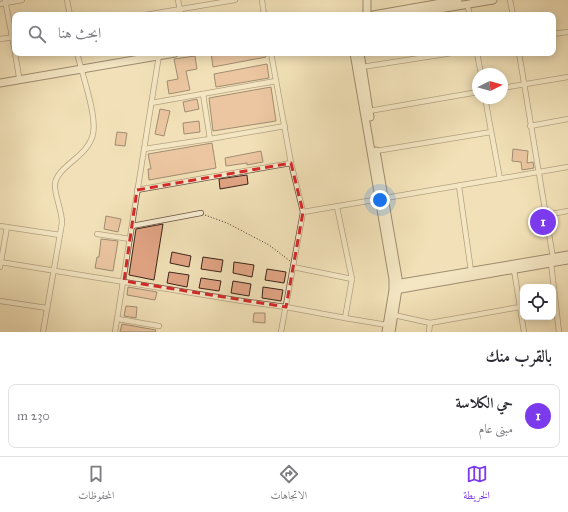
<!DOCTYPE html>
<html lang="ar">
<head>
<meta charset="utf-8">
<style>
  body { margin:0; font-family:"IM FELL Great Primer",Amiri,serif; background:#f7f7f7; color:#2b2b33; direction:rtl }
  .controls { position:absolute; right:12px; bottom:12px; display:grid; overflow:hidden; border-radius:8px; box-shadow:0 2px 10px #0003 }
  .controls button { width:36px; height:36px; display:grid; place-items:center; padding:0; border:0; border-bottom:1px solid #e1e1e2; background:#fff; color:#2b2b33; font:20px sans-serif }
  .compass { position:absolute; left:472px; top:68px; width:36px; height:36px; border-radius:50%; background:#fff; box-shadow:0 2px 10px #0003; rotate:85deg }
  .you { position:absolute; left:380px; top:200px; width:14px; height:14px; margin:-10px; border:3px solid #fff; border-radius:50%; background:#1a73e8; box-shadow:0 0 0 6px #1a73e833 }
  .badge { display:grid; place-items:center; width:26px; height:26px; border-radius:50%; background:#7c3aed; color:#fff; font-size:13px; font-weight:700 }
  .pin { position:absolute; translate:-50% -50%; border:2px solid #fff; box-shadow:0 1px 4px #0006 }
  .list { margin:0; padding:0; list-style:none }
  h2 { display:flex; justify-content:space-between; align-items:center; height:52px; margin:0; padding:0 16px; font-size:17px }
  h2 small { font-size:13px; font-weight:400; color:#7c7c81 }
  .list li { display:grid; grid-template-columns:26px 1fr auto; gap:12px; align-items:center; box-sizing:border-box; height:64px; margin:0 8px 8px; padding:0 8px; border:1px solid #e1e1e2; border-radius:8px }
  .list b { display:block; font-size:15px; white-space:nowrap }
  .list p { margin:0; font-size:13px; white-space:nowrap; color:#7c7c81 }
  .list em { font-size:13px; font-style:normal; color:#7c7c81 }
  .icon { flex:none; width:22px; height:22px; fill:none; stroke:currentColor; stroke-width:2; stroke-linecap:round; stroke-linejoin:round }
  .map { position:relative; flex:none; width:568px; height:332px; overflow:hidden; direction:ltr }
  .search { position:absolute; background:#fff; box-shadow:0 2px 10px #0003; left:12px; right:12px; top:12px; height:44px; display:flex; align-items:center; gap:10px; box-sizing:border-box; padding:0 14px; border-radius:8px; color:#7c7c81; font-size:15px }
  .sheet { height:124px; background:#fff }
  nav { display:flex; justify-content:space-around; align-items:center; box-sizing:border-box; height:56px; border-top:1px solid #e1e1e2; background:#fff; font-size:11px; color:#7c7c81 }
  nav a { display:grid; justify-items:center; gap:2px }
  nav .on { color:#7c3aed }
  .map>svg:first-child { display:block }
</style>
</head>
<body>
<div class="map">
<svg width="568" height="332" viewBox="0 0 568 332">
  <rect width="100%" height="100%" fill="#f2e1b8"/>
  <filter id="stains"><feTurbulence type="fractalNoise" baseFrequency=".005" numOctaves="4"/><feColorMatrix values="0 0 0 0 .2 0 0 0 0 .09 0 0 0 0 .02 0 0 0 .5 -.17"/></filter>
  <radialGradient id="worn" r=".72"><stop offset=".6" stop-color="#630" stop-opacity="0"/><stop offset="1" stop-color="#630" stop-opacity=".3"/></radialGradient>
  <g fill="#e2a585" stroke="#3b251c">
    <polygon points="211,53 265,53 266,57 213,67"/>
    <polygon points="195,56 197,69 186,71 190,90 169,94 167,81 178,79 174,59"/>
    <polygon points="267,64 269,78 216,87 214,74"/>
    <polygon points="271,87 276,121 213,131 209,98"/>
    <polygon points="197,99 199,109 185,112 183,102"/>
    <polygon points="160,109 170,111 164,136 155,134"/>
    <polygon points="199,121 200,132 184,134 183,123"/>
    <polygon points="117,132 127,133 125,146 115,145"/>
    <polygon points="212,143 216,168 149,180 148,169 151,169 148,154"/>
    <polygon points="513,149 528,151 527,163 533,162 534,168 522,170 521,162 512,161"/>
    <polygon points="261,151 263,162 247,165 247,163 226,166 225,158"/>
    <polygon points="247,175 248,184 220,189 219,179"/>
    <polygon points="106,216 121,219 118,232 104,229"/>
    <polygon points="163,224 154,280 129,275 136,229"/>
    <polygon points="101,239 118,241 113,271 95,268 97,257 99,257"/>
    <polygon points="172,252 191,256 189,267 170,263"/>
    <polygon points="203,257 223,260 221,272 201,269"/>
    <polygon points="234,262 254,265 252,277 233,273"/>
    <polygon points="267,269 286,272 284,283 265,280"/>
    <polygon points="169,272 189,275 187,287 167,283"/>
    <polygon points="201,278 221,281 219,291 199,288"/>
    <polygon points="233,281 251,284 249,296 231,293"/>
    <polygon points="128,287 157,292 155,300 127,295"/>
    <polygon points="263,287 283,290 281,301 262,298"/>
    <polygon points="126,306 137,307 136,318 124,316"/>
    <polygon points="254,313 265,313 265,323 253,322"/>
    <polygon points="122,324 156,330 155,332 120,332"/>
  </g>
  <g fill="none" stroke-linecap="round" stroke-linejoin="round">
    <g stroke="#695443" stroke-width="6">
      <g id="street">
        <polyline points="5,0 15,52"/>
        <polyline points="67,0 70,15"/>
        <polyline points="178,0 181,15"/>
        <polyline points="262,0 264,15"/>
        <polyline points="510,0 513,15"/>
        <polyline points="0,4 22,0"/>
        <polyline points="467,4 470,15"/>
        <polyline points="145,15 235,0"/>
        <polyline points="553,34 568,32"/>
        <polyline points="0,39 14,37"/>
        <polyline points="15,53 19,77"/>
        <polyline points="271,53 291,163 303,212 281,332"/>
        <polyline points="477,53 481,74"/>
        <polyline points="519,53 553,258 551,263 559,332"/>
        <polyline points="362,67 452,53"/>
        <polyline points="502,88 568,77"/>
        <polyline points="203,94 210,139"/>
        <polyline points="485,98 500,179"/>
        <polyline points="151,103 276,81"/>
        <polyline points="369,111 478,92"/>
        <polyline points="530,126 568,119"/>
        <polyline points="144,149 210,139 285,126"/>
        <polyline points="376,151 491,132"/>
        <polyline points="459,186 471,271"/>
        <polyline points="137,190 291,163"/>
        <polyline points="337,207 352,279 345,318"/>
        <polyline points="303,212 568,167"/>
        <polyline points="546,215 568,211"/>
        <polyline points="0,226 60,235"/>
        <polyline points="132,226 201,213"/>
        <polyline points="97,234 130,239"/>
        <polyline points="0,262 242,301 286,307 345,318 387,325"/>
        <polyline points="0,267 7,227"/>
        <polyline points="293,267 352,279"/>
        <polyline points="514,270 524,332"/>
        <polyline points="0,301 47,308"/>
        <polyline points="394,315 430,323 520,307"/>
        <polyline points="118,319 159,326"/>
        <path d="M43,332l19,-109c0,-13 -8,-29 -7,-39 2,-18 33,-27 38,-50 4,-19 -11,-60 -16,-81"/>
        <polyline points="115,332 159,55"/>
        <polyline points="429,332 430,323"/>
      </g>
    </g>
    <g stroke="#3b251c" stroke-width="9">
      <g id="secondary">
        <polyline points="367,15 367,0"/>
        <polyline points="373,15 458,0"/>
        <polyline points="403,15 493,0"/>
        <polyline points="354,53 393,279 393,290 386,332"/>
        <polyline points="360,53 370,117"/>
        <polyline points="0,83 175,53"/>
        <polyline points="376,151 398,278 398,289 391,332"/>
        <polyline points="395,284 568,255"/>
        <polyline points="395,290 568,260"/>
      </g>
    </g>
    <polyline stroke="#3b251c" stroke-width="1" stroke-dasharray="1 2" stroke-linecap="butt" points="205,215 227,223 269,245 290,261"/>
    <use href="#street" stroke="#f7ecd1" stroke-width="4.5"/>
    <use href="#secondary" stroke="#f7ecd1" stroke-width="7"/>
  </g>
  <path d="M0 0H568V332H0ZM291,163l12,49 -17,95 -162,-26 13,-91z" fill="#f2e1b8" fill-opacity=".55" fill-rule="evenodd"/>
  <path fill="none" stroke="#d62828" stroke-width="3" stroke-dasharray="8 5" stroke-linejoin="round" d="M291,163l12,49 -17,95 -162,-26 13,-91z"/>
  <rect width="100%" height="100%" filter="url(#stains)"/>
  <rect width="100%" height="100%" fill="url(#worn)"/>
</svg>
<div class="controls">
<button><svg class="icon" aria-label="locate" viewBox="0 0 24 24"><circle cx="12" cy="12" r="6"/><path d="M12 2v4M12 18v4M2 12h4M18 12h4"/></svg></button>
</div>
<svg class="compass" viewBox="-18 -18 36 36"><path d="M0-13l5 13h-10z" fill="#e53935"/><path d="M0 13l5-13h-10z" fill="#7c7c81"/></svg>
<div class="you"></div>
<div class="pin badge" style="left:543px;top:222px">1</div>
<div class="search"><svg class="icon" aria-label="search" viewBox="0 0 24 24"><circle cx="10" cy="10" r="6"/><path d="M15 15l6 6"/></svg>ابحث هنا</div>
</div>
<section class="sheet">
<h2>بالقرب منك<small></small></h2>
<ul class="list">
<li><span class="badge">1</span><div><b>حي الكلاسة</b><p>مبنى عام</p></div><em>230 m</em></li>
</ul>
</section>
<nav>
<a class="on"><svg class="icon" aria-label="map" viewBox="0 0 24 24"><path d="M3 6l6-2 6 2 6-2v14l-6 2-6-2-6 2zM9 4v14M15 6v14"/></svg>الخريطة</a>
<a><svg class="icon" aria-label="directions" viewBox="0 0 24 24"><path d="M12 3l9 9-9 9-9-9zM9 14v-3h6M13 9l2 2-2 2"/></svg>الاتجاهات</a>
<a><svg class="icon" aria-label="saved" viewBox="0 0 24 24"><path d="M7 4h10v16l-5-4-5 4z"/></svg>المحفوظات</a>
</nav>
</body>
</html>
